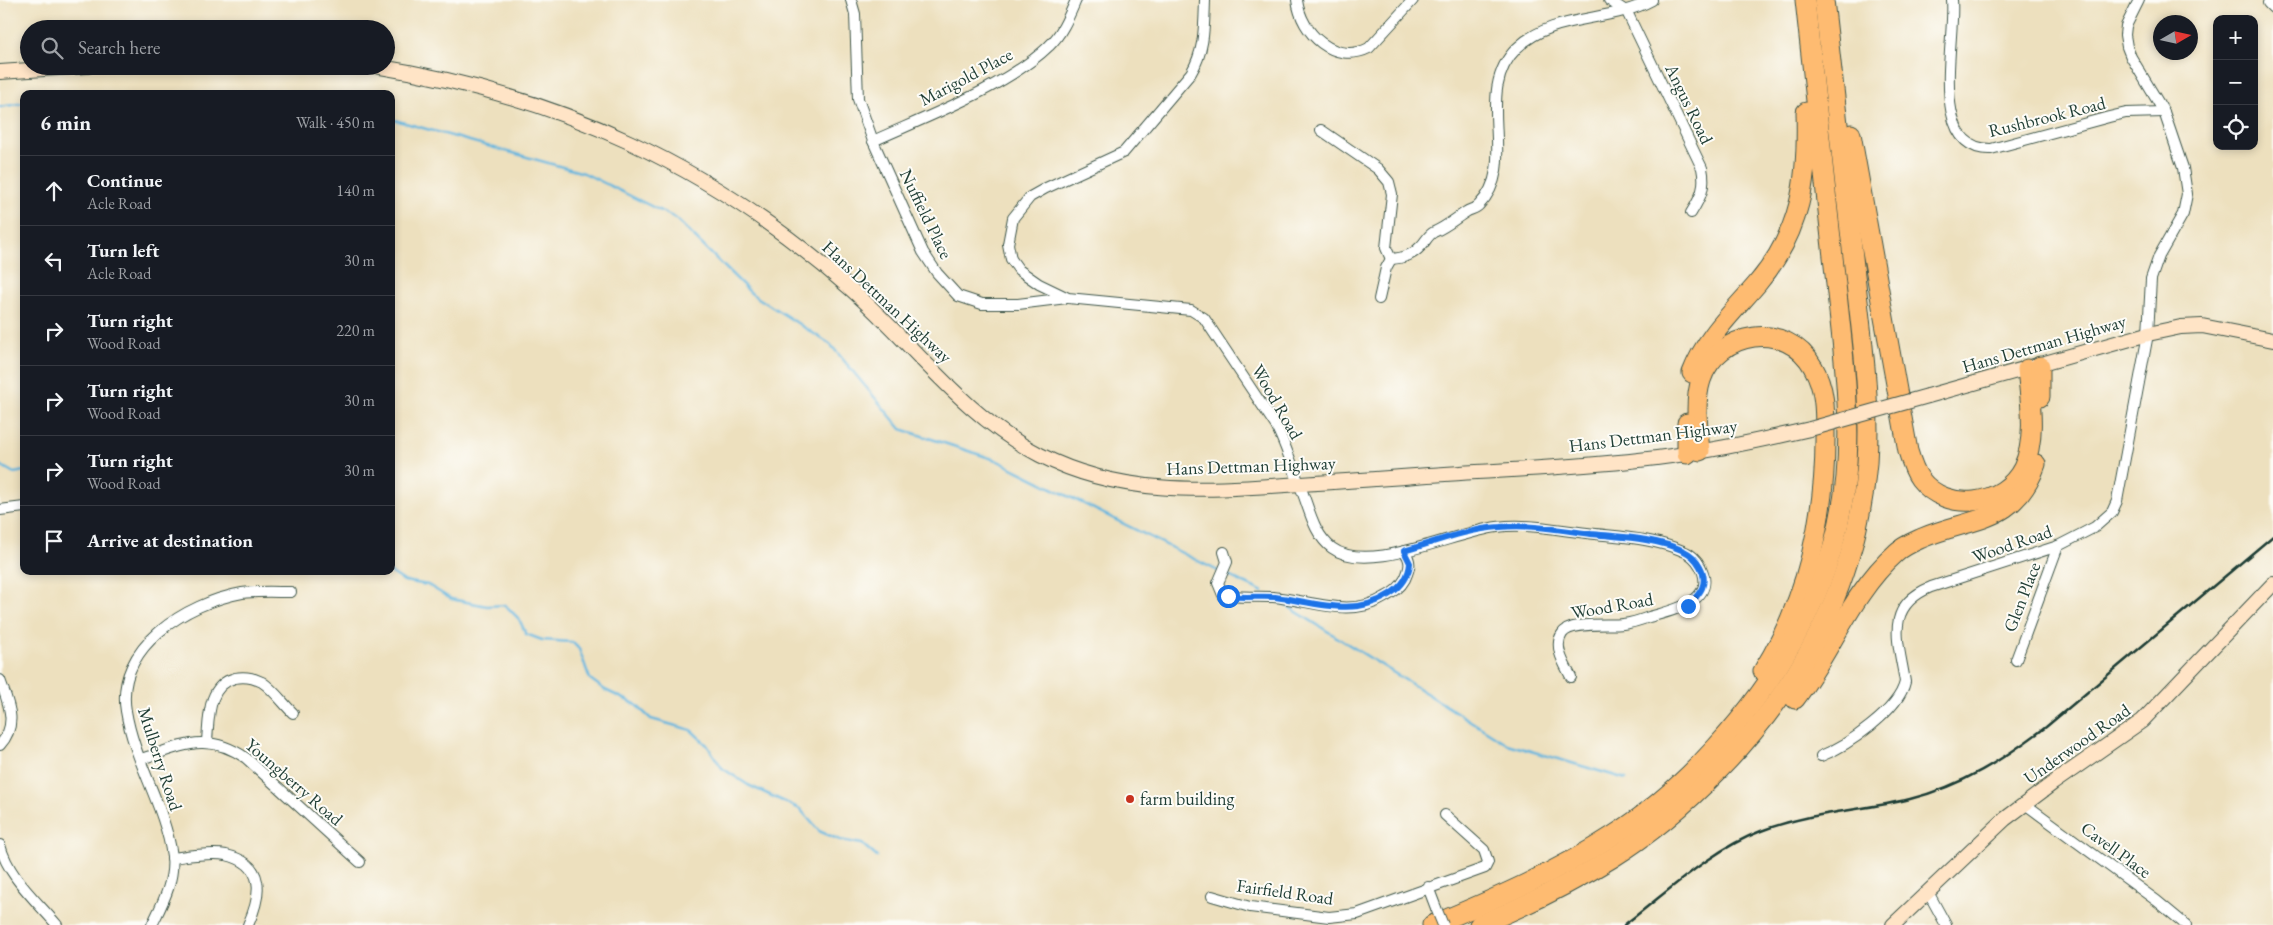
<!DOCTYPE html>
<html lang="en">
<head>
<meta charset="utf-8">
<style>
  body { margin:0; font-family:"EB Garamond",serif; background:#20242c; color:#f1f3f6 }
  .controls { position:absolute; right:15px; top:15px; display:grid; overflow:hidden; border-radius:10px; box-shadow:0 2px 8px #0003 }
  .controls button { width:45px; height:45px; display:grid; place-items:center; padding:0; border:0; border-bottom:1px solid #363941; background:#171b24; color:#f1f3f6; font:25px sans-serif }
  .compass { position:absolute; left:2153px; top:15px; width:45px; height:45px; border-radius:50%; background:#171b24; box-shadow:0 2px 8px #0003; rotate:81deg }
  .stop { position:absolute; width:15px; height:15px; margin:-11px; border:4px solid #1a73e8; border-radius:50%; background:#fff }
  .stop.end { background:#1a73e8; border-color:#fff; box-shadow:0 1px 5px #0008 }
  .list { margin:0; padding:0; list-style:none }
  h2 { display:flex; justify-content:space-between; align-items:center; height:65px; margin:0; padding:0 20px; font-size:21px }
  h2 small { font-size:16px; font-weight:400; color:#9ea1a6 }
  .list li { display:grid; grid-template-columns:32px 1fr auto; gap:15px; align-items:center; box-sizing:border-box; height:70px; padding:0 20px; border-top:1px solid #363941 }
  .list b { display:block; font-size:19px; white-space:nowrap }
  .list p { margin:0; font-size:16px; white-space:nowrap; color:#9ea1a6 }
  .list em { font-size:16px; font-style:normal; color:#9ea1a6 }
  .icon { flex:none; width:28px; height:28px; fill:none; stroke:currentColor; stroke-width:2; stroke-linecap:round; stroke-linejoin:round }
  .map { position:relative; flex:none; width:2273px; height:925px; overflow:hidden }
  .search { position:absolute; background:#171b24; box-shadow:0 2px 8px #0003; left:20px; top:20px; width:375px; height:55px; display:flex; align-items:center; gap:12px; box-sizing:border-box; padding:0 18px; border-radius:28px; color:#9ea1a6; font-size:19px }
  .panel { position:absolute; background:#171b24; box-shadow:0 2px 8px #0003; left:20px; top:90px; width:375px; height:485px; border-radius:10px }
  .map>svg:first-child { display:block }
</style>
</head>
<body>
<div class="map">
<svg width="2273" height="925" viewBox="0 0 2273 925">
  <rect width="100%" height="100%" fill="#fdfcf7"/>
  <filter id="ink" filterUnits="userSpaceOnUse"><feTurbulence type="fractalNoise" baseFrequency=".02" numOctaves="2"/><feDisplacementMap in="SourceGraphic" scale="10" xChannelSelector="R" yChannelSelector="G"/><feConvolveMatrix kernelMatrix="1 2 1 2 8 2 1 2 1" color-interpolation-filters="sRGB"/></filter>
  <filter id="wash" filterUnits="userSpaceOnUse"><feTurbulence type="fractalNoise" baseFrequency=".0096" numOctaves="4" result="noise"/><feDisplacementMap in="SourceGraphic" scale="20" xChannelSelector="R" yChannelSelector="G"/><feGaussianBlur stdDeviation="1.12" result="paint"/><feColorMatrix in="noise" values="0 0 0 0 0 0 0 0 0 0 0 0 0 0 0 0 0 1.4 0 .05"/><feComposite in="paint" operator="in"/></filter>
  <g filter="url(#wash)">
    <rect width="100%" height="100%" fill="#ede0be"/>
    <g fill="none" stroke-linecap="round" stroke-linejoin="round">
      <g stroke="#63b6df" stroke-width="2.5">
        <polyline points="0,107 24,103"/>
        <polyline points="391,119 584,173 675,218 752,294 830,344 901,429 996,460 1220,572"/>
        <polyline points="0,465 14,473 24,471"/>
        <polyline points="389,571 404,581 428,585 451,599 487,606 505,605 519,619 526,634 542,640 572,642 579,649 590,679 605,690 635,704 651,719 691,730 707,745 722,768 748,785 800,809 819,831 840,840 862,844 877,857"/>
        <polyline points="1225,574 1263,592"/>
        <polyline points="1281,602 1507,744 1626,779"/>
      </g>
    </g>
  </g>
  <g filter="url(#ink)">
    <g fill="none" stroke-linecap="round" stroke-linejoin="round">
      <g stroke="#3e5549" stroke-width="12">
        <g id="street">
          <polyline points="851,0 855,14 858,99 873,141 923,252 937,273 958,296 982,304 1018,304 1067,298"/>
          <path d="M1205,0c-1,26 0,50 -14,73l-67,79 -78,36 -16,9 -17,21 -5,26 3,15 8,11 20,14 29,14 123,12 13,8 72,108c10,19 16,40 24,60 9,21 13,48 32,62 36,27 123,-16 165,-21 30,-4 60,3 90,6 31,4 67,5 96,18 7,2 14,9 17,15 19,35 -28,45 -51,51 -8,3 -17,6 -26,7 -14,2 -53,-3 -61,10 -9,13 3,31 9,43"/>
          <path d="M1297,0c4,34 38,65 72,48l44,-48"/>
          <path d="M1609,0l18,12 75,156c4,19 -1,29 -11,45"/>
          <path d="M1952,0c4,38 -25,150 39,149l118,-32 17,-4 38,-1"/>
          <polyline points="2268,3 2273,8"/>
          <polyline points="1321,130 1378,169 1389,182 1392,194 1386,248 1391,259"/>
          <path d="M873,141c53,-24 135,-55 176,-95 13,-12 20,-30 27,-46"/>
          <path d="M1391,259c13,-1 22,-4 30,-13 5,-5 7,-11 13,-14 12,-5 21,-13 32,-20 4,-3 10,-3 13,-7 42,-42 -8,-112 38,-157 36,-35 93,-25 135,-48"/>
          <polyline points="1379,299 1386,268 1391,259"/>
          <polyline points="0,510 24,507"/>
          <path d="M1224,552l3,10 -9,21 5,12c16,3 33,1 50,2 37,3 78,22 112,0 9,-5 15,-9 20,-18 5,-11 7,-18 -1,-28"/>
          <polyline points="2016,660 2058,546"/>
          <path d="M0,680c8,23 19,44 0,65"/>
          <path d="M207,741c2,-22 0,-56 28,-63 9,-2 19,0 27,4 11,7 21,21 31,31"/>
          <path d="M1821,756c26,-10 78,-46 84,-74 -6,-40 -22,-75 26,-95l127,-41 37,-19 17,-15 5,-11 31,-167 3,-55 8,-23 24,-42 4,-20 -4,-26 -19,-56 -33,-55 -4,-10 -2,-12 1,-9 13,-26"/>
          <path d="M141,759c41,-13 66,-28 105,-1l114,104"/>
          <polyline points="2025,804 2157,901 2186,925"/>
          <path d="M0,845c8,32 37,56 57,80"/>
          <path d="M172,858c16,-2 38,-6 54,-3 41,9 35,41 22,70"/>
          <polyline points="1428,887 1436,908"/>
          <polyline points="1928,892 1946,925"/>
          <polyline points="1212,896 1250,907 1329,917 1357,914 1485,868 1488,862 1484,850 1445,815"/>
          <path d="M152,925c10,-21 23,-44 20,-69 -7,-50 -38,-95 -46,-145 -11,-64 61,-108 116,-118 16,-2 33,-1 49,-1"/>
        </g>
      </g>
      <g stroke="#3e5549" stroke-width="16">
        <g id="secondary">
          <path d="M375,66c185,30 336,99 477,224 62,55 113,127 188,165 78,40 161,36 246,30 47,-3 94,-6 142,-10 70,-5 141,-7 211,-15 58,-6 114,-18 171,-31"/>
          <polyline points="0,72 88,66"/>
          <polyline points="1928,396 2148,334 2181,327 2202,326 2273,340"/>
          <polyline points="1893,925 2005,819 2053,783 2142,721 2273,584"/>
        </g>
      </g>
      <g stroke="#3e5549" stroke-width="21">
        <g id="highway">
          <path d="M1851,134l57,317c3,10 6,20 12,28 27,35 84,27 103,-11 14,-30 7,-68 4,-99"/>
          <path d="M1692,373c13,-35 41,-61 65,-89 45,-53 51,-105 49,-172"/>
          <polyline points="2040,397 2040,366"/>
          <path d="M1700,451c-2,-23 -6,-49 1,-71 17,-50 86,-60 112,-13 12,20 12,44 12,66 1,82 -18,168 -62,238"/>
          <polyline points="1687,454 1687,423"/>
          <path d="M1795,699c36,-47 56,-106 101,-146 7,-7 17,-11 26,-15 49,-21 94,-14 114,-74"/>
          <path d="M1432,925c63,-26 125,-53 182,-90 38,-24 72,-55 102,-88 69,-76 120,-166 130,-270 6,-67 -4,-135 -11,-202 -10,-92 -20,-183 -30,-275"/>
          <path d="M1479,925c46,-19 91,-41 133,-67 39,-24 75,-55 107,-88 84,-86 138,-186 148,-307 4,-63 -5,-126 -12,-188 -10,-92 -21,-183 -31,-275"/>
        </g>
      </g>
      <use href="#street" stroke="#fff" stroke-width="10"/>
      <use href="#secondary" stroke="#ffe4c6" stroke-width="14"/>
      <use href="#highway" stroke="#febb71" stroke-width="19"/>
      <path stroke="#1f3d34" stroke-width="2.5" d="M1624,925c44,-33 85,-74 137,-94 48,-19 100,-20 149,-32 52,-13 94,-40 136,-72l227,-191"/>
      <g stroke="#3e5549" stroke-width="12" stroke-linecap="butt">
        <polyline id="street-bridge" points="1436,908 1443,925"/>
      </g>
      <g stroke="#3e5549" stroke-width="16" stroke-linecap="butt">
        <polyline id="secondary-bridge" points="1810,429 1928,396"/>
      </g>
      <use href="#street-bridge" stroke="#fff" stroke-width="10"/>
      <use href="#secondary-bridge" stroke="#ffe4c6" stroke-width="14"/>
    </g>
  </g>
  <g fill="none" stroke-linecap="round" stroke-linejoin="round" filter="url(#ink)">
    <path stroke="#1a73e8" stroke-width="6" d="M1228,596c16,2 31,0 47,1 39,5 79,21 115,-3 11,-7 19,-18 20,-31l-6,-12c31,-9 63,-22 96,-24 30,-3 61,3 91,7 30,3 65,4 93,17 13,6 24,23 18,37 -3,7 -9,12 -14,18"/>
  </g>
  <circle fill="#c8321e" stroke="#fdfcf7" stroke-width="2" cx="1130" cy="799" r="5"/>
  <g text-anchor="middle" stroke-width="4" stroke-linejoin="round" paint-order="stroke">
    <g font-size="18" fill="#1f3d34" stroke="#fdfcf7">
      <text transform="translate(966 77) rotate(-28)" y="6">Marigold Place</text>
      <text transform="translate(1689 104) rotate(64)" y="6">Angus Road</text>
      <text transform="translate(2047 117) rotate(-14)" y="6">Rushbrook Road</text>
      <text transform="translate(926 214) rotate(64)" y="6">Nuffield Place</text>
      <text transform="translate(887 302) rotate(43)" y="6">Hans Dettman Highway</text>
      <text transform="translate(2044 344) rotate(-16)" y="6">Hans Dettman Highway</text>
      <text transform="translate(1277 402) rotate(60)" y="6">Wood Road</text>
      <text transform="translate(1653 436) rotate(-7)" y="6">Hans Dettman Highway</text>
      <text transform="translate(1251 466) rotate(-2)" y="6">Hans Dettman Highway</text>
      <text transform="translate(2012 544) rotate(-19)" y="6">Wood Road</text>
      <text transform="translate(2022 597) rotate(-69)" y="6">Glen Place</text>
      <text transform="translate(1612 606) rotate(-10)" y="6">Wood Road</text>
      <text transform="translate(2077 744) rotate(-35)" y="6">Underwood Road</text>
      <text transform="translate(160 759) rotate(72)" y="6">Mulberry Road</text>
      <text transform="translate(294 782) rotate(41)" y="6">Youngberry Road</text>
      <text transform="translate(2116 850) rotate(36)" y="6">Cavell Place</text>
      <text transform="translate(1285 892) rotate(8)" y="6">Fairfield Road</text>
    </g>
    <g font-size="18" fill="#1f3d34" stroke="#fdfcf7" text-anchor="start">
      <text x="1140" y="805">farm building</text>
    </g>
  </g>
</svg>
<div class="controls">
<button>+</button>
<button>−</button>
<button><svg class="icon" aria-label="locate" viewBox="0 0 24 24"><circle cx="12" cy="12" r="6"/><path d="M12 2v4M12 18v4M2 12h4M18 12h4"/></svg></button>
</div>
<svg class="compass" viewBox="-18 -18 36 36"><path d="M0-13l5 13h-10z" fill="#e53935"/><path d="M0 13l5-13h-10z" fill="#9ea1a6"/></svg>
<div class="stop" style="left:1228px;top:596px"></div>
<div class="stop end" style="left:1688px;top:606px"></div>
<div class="search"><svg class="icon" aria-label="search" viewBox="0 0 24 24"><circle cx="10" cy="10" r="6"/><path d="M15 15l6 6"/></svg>Search here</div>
<section class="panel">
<h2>6 min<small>Walk · 450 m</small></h2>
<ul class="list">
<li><svg class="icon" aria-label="ahead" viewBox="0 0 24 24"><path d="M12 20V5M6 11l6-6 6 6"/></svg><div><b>Continue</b><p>Acle Road</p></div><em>140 m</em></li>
<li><svg class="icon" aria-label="left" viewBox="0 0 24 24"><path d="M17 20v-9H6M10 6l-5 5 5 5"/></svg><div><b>Turn left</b><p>Acle Road</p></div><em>30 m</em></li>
<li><svg class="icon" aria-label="right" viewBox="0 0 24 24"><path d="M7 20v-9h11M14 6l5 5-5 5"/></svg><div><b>Turn right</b><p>Wood Road</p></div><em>220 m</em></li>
<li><svg class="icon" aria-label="right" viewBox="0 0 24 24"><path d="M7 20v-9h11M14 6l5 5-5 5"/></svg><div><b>Turn right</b><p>Wood Road</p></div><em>30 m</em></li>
<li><svg class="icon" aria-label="right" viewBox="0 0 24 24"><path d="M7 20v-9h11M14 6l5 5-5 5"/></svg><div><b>Turn right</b><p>Wood Road</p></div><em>30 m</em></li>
<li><svg class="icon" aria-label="arrive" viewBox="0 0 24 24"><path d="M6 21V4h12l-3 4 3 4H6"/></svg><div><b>Arrive at destination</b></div></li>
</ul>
</section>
</div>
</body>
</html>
